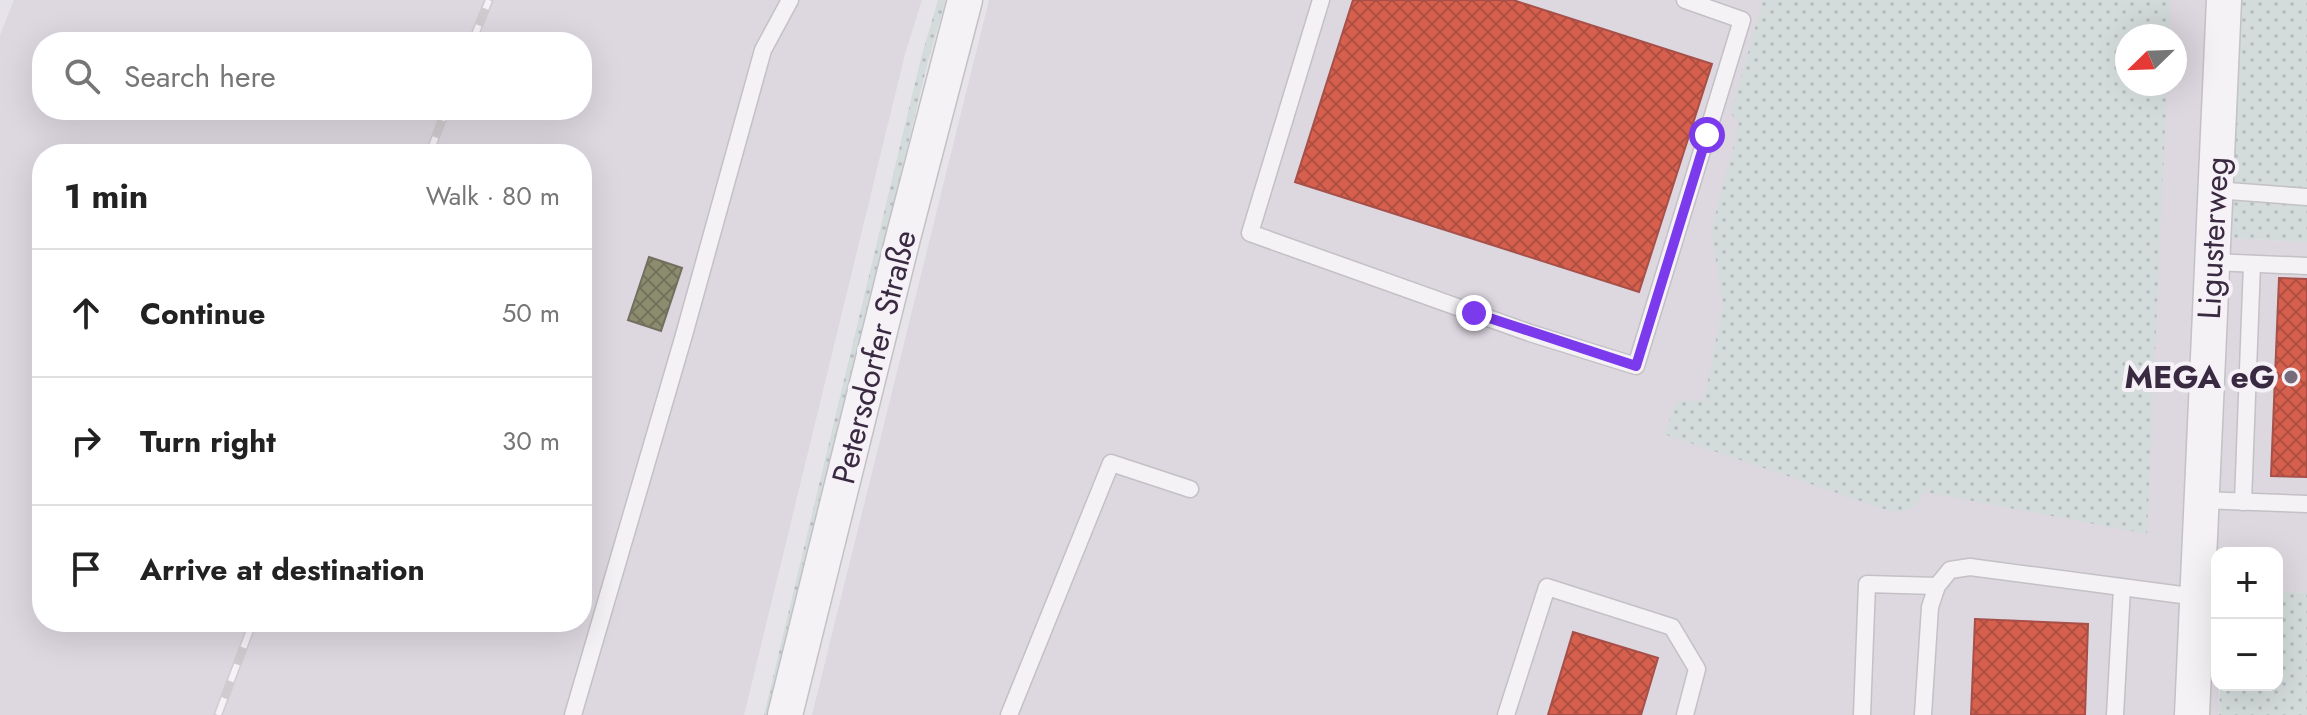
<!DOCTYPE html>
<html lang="en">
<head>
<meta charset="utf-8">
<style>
  body { margin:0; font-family:Jost,sans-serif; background:#f2f2f2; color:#222 }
  .controls { position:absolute; right:24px; bottom:24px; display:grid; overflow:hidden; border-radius:16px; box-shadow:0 8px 32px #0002 }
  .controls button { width:72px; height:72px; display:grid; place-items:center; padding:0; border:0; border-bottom:2px solid #e0e0e0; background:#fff; color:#222; font:40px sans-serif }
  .compass { position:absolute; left:2115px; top:24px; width:72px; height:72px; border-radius:50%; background:#fff; box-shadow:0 8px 32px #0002; rotate:247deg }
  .stop { position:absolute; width:24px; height:24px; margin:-18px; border:6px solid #7c3aed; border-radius:50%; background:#fff }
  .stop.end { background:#7c3aed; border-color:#fff; box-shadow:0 2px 8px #0008 }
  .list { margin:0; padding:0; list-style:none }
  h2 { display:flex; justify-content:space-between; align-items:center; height:104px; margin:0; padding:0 32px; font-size:34px }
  h2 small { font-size:26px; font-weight:400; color:#767676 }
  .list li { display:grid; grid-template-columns:52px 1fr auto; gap:24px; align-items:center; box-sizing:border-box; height:128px; padding:0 32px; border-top:2px solid #e0e0e0 }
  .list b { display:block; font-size:30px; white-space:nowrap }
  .list em { font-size:26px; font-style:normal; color:#767676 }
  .icon { flex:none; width:44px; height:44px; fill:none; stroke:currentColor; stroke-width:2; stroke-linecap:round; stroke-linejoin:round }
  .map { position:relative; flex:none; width:2307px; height:715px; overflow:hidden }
  .search { position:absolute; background:#fff; box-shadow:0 8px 32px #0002; left:32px; top:32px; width:560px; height:88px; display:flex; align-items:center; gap:20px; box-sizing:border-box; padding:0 28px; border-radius:32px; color:#767676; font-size:30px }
  .panel { position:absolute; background:#fff; box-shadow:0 8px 32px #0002; left:32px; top:144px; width:560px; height:488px; border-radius:32px }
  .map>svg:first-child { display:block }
</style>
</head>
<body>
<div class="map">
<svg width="2307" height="715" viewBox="0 0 2307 715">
  <defs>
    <pattern id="grass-dots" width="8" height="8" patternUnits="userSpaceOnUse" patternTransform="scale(2)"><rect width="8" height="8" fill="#d3dbdb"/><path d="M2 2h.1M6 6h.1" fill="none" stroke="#b6bcbd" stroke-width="1.8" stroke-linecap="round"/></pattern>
    <pattern id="shops-cross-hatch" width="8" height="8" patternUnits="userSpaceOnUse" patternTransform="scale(2)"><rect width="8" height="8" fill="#d6604d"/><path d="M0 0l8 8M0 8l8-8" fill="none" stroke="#af4f42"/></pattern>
    <pattern id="industry-cross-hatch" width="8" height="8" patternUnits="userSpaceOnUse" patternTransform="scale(2)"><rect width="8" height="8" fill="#8c8c6e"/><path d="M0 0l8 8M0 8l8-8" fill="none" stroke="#73735c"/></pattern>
  </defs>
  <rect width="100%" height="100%" fill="#e6e4e8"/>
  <g fill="#ddd7e0" fill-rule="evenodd">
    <path d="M14,0h908l-17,54 -161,661h-744v-680zM42,42h540v68h-540zM42,154h540v468h-540z"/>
    <path d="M989,0h1251l-10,238 77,4v351l-30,-2v-38h-60l2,162h-1407zM2127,36h48v48h-48z"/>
  </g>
  <g fill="url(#grass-dots)">
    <polygon points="938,0 946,0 927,65 771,715 764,715 921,58"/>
    <polygon points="1763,0 2171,0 2169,36 2127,36 2127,84 2167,84 2147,534 1925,492 1912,509 1893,512 1664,434 1677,401 1704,401 1723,303 1711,231 1739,125 1731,113"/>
    <polygon points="2240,0 2307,0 2307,242 2230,238"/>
    <polygon points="2277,591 2307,593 2307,715 2219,715 2220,685 2277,685"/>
  </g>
  <g fill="url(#shops-cross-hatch)" stroke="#a75049" stroke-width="2">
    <polygon points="1353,0 1513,0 1712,64 1639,292 1295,182"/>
    <polygon points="2279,278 2307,279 2307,477 2271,476"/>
    <polygon points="1975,619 2088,624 2085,715 1971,715"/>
    <polygon points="1573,632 1658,658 1641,715 1548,715"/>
  </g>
  <polygon fill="url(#industry-cross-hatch)" stroke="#736f60" stroke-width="2" points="649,257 682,268 661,331 628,320"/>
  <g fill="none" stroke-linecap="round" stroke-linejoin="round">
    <g stroke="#c3c1c5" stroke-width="19">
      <g id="service">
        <polyline points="1321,0 1250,233 1530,333 1636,366 1742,20 1685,0"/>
        <polyline points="2215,190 2307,197"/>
        <polyline points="2212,262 2307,266"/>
        <polyline points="2201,500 2307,504"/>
        <polyline points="2243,502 2252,264"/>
        <polyline points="573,715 684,335 763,50 790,0"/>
        <polyline points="1009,715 1111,463 1190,489"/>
        <polyline points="1506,715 1547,587 1672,627 1697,669 1685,715"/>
        <polyline points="1862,715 1867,584 1937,586"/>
        <polyline points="1923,715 1930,607 1937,586 1950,570 1970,567 2197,597"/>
        <polyline points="2115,715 2122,588"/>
      </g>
    </g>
    <g stroke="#c3c1c5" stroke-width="37">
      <g id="minor">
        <polyline points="785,715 903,238 965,0"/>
        <polyline points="2192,715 2224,0"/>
      </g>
    </g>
    <use href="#service" stroke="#f4f2f5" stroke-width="16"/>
    <use href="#minor" stroke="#f4f2f5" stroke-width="34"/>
    <g stroke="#cfccd0" stroke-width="9">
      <g id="rail">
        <polyline points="472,42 489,0"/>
        <polyline points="429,154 446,110"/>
        <polyline points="218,715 253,622"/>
      </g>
    </g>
    <use href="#rail" stroke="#f5f1f7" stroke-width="6" stroke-dasharray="18" stroke-linecap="butt"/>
  </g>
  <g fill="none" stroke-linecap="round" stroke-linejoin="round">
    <polyline stroke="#7c3aed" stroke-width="10" points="1474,313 1636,366 1707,135"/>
  </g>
  <circle fill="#766b7b" stroke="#f5f1f7" stroke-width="3" cx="2291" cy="377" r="8"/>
  <g text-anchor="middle" stroke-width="8" stroke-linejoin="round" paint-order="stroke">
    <g font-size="32" fill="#3a2a41" stroke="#f5f1f7">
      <text transform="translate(2213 238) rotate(-87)" y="11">Ligusterweg</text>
      <text transform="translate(874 357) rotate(-76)" y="11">Petersdorfer Straße</text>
    </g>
    <g font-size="32" font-weight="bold" fill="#3a2a41" stroke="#f5f1f7" text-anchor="end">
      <text x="2275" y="388">MEGA eG</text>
    </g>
  </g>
</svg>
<div class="controls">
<button>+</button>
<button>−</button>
</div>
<svg class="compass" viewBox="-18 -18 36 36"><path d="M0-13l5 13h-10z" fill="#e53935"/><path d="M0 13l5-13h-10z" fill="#767676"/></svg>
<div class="stop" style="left:1707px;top:135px"></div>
<div class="stop end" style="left:1474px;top:313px"></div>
<div class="search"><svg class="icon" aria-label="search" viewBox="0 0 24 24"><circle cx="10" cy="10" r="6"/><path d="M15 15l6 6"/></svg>Search here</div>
<section class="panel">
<h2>1 min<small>Walk · 80 m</small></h2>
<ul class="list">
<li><svg class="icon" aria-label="ahead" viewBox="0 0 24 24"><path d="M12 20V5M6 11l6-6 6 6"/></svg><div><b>Continue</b></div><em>50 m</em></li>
<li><svg class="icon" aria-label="right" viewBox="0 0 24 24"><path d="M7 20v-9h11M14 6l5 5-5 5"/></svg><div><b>Turn right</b></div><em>30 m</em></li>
<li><svg class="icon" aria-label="arrive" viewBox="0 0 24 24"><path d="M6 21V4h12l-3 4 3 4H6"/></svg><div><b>Arrive at destination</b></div></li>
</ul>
</section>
</div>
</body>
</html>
